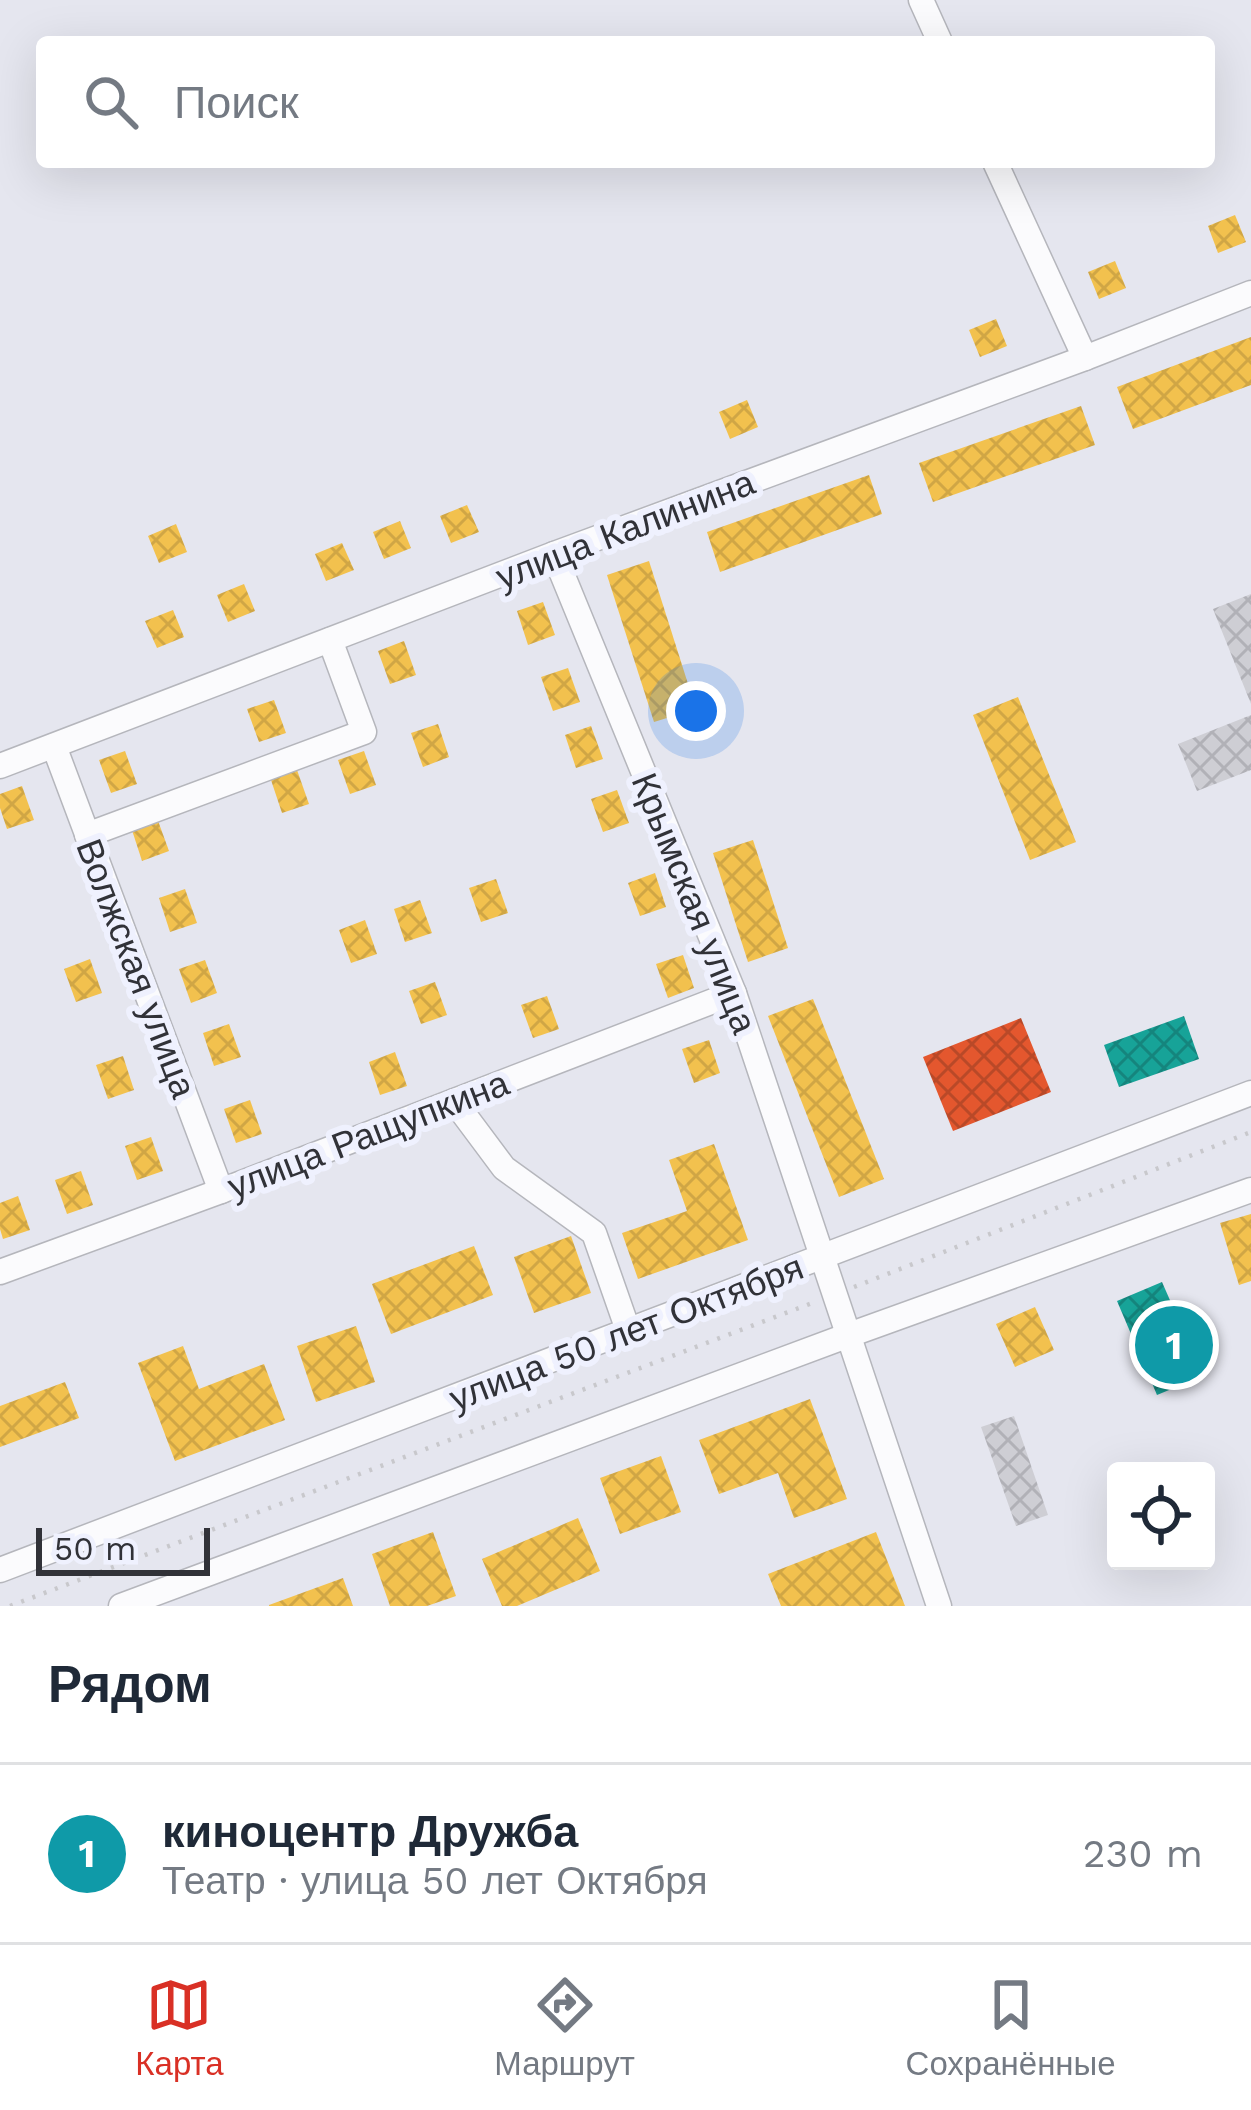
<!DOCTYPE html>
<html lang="ru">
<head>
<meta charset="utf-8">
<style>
  body { margin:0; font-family:"Work Sans",sans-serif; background:#f6f6f7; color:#1f2937 }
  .controls { position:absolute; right:36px; bottom:36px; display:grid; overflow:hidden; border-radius:12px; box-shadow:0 12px 48px #0002 }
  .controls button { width:108px; height:108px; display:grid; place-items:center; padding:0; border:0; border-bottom:3px solid #e0e1e3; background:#fff; color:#1f2937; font:60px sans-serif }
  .scale { position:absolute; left:36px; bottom:30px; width:174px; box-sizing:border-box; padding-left:12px; border:6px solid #313238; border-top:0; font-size:33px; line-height:42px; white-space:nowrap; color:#313238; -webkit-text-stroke:9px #eff1fe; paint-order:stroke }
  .you { position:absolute; left:696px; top:711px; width:42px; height:42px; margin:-30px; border:9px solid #fff; border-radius:50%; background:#1a73e8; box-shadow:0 0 0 18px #1a73e833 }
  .badge { display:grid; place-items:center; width:78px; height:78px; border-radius:50%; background:#d93025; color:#fff; font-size:39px; font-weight:700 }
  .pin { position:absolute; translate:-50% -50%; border:6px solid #fff; box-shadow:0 3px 12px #0006 }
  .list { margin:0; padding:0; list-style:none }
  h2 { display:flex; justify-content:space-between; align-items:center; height:156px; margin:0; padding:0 48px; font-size:51px }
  h2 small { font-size:39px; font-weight:400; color:#747a83 }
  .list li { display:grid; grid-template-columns:78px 1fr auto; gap:36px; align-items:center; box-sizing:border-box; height:180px; padding:0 48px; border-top:3px solid #e0e1e3 }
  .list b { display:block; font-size:45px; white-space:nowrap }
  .list p { margin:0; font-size:39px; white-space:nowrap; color:#747a83 }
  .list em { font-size:39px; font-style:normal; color:#747a83 }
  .icon { flex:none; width:66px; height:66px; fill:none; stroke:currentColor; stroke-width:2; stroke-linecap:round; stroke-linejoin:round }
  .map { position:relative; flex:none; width:1251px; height:1606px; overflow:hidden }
  .search { position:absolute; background:#fff; box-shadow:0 12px 48px #0002; left:36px; right:36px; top:36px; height:132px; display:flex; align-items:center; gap:30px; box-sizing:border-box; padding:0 42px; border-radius:12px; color:#747a83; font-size:45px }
  .sheet { height:336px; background:#fff }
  nav { display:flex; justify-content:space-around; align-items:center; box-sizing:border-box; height:168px; border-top:3px solid #e0e1e3; background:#fff; font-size:33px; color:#747a83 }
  nav a { display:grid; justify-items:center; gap:6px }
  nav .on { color:#d93025 }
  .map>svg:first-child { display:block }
</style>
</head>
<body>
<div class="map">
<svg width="1251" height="1606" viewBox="0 0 1251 1606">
  <defs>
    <pattern id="homes-cross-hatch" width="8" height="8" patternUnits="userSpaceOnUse" patternTransform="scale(3)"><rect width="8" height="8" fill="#f2c14e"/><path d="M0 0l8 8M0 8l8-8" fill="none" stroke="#d0a645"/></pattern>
    <pattern id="shops-cross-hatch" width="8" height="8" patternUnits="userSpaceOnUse" patternTransform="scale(3)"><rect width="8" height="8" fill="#e4572e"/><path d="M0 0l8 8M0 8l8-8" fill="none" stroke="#b94928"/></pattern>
    <pattern id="public-cross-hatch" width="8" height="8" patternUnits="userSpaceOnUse" patternTransform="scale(3)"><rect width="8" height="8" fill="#17a398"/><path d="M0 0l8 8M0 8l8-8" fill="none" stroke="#15857d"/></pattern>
    <pattern id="building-cross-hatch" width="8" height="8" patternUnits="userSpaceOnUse" patternTransform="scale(3)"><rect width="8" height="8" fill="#ceced4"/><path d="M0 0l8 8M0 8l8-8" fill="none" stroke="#b1b1b7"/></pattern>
  </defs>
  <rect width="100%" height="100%" fill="#e5e6ef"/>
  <g fill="url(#homes-cross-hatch)">
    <polygon points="1235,215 1246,242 1218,253 1208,226"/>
    <polygon points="1115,261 1126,288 1099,299 1088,272"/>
    <polygon points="996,319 1007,346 980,357 969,330"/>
    <polygon points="1251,337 1251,385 1133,429 1117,387"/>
    <polygon points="747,400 758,427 730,439 719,412"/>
    <polygon points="1081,406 1095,445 933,502 919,463"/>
    <polygon points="869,475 882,514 720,572 707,532"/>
    <polygon points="467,505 479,532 451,543 440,516"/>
    <polygon points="400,521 411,548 384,559 373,532"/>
    <polygon points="176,524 187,552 159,563 148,536"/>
    <polygon points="342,543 354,570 326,581 315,554"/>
    <polygon points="649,561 696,709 654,722 607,575"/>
    <polygon points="244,584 255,611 228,622 217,595"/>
    <polygon points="543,602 555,635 528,645 517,611"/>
    <polygon points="173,610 184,637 157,648 145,621"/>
    <polygon points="404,641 416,675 390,684 378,651"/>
    <polygon points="568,668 580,702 553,711 541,677"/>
    <polygon points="1018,697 1076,842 1030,860 973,715"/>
    <polygon points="274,700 286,733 259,742 247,709"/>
    <polygon points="438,724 449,757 423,767 411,733"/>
    <polygon points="591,726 603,759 576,768 565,735"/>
    <polygon points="125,751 137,784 111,793 99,760"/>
    <polygon points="364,751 376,785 350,794 338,760"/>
    <polygon points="297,770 309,804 282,813 271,780"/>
    <polygon points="22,786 34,820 7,829 0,808 0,794"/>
    <polygon points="617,790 629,823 603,832 591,799"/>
    <polygon points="157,818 169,851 142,861 131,827"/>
    <polygon points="753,840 788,948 748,962 713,853"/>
    <polygon points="655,873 666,907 640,916 628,883"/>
    <polygon points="496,879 508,913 481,922 469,888"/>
    <polygon points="185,889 197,923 170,932 159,898"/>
    <polygon points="420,900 432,933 405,942 394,909"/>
    <polygon points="365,920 377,954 351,963 339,930"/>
    <polygon points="683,955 694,988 668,998 656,964"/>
    <polygon points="90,959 102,993 76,1002 64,969"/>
    <polygon points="205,960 217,993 191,1003 179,969"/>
    <polygon points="435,982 447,1015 421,1024 409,991"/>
    <polygon points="547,996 559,1029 533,1038 521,1005"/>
    <polygon points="813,999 884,1179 839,1197 768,1016"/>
    <polygon points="229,1024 241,1057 214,1066 203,1033"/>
    <polygon points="709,1040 720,1073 694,1083 682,1049"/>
    <polygon points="395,1052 407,1086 380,1095 369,1062"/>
    <polygon points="123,1056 134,1090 108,1099 96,1065"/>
    <polygon points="250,1100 262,1134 236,1143 224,1109"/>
    <polygon points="151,1137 163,1171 137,1180 125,1146"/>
    <polygon points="714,1144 748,1240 638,1279 622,1233 687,1211 669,1160"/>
    <polygon points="81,1171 93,1205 67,1214 55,1180"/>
    <polygon points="18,1196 30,1230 3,1239 0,1229 0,1203"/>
    <polygon points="1251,1214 1251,1281 1239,1285 1220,1223"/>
    <polygon points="571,1236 591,1293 534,1313 514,1257"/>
    <polygon points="474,1246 493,1295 391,1334 372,1284"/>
    <polygon points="1035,1307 1054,1350 1015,1367 996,1324"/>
    <polygon points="356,1326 375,1382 316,1402 297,1346"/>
    <polygon points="183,1346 199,1389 264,1364 285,1420 175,1461 138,1363"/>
    <polygon points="65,1382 79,1418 0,1447 0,1406"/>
    <polygon points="810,1399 847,1499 794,1518 778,1473 719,1494 699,1440"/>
    <polygon points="661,1456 681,1512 620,1534 600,1478"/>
    <polygon points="578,1518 600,1571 517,1606 502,1606 482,1559"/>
    <polygon points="433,1532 456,1596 427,1606 390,1606 372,1554"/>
    <polygon points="876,1532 905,1606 781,1606 768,1574"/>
    <polygon points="343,1578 353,1606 269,1606 269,1605"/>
  </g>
  <polygon fill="url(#shops-cross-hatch)" points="1021,1018 1051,1092 953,1131 923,1057"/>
  <g fill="url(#public-cross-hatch)">
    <polygon points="1184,1016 1199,1059 1119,1087 1104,1045"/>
    <polygon points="1162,1282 1203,1376 1157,1395 1117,1301"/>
  </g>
  <g fill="url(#building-cross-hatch)">
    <polygon points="1251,594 1251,704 1213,609"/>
    <polygon points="1251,715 1251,770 1197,791 1178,744"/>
    <polygon points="1014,1416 1048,1515 1016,1526 981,1427"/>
  </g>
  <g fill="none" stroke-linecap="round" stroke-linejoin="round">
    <g stroke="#b5b6bc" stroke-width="27">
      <g id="minor">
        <polyline points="921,0 940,42"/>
        <polyline points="995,162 1085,358"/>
        <polyline points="554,554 734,993 939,1606"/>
        <polyline points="54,746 221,1191"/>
        <polyline points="0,766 554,554 1085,358 1251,293"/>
        <polyline points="87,835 364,732 330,640"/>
        <polyline points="454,1101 504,1168 594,1233 628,1330"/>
        <polyline points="0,1272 221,1191 734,993"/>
        <polyline points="0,1570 1251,1093"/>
        <polyline points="121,1606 849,1335 1251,1190"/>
      </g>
    </g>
    <g stroke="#c8c8cc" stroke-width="4.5" stroke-dasharray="3 9" stroke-linecap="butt">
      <polyline points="854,1287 1251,1132"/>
      <polyline points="10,1606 815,1302"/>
    </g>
    <use href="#minor" stroke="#fbfbfd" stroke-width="24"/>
  </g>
  <g text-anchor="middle" stroke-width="12" stroke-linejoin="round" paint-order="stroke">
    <g font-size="36" fill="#313238" stroke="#eff1fe">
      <text transform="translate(625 529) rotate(-21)" y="13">улица Калинина</text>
      <text transform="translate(695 903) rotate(68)" y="13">Крымская улица</text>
      <text transform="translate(137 968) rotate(69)" y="13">Волжская улица</text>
      <text transform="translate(368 1134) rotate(-21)" y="13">улица Ращупкина</text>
      <text transform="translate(626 1332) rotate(-21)" y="13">улица 50 лет Октября</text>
    </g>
  </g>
</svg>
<div class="controls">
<button><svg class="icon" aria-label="locate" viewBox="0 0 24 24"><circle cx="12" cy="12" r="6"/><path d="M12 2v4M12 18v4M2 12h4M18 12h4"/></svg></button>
</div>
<div class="scale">50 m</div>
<div class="you"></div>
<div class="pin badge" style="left:1174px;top:1345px;background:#0f9aa8">1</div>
<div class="search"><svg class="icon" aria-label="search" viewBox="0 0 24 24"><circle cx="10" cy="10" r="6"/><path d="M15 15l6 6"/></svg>Поиск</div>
</div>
<section class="sheet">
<h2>Рядом<small></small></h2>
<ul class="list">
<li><span class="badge" style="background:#0f9aa8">1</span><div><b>киноцентр Дружба</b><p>Театр · улица 50 лет Октября</p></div><em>230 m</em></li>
</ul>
</section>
<nav>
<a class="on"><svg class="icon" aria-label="map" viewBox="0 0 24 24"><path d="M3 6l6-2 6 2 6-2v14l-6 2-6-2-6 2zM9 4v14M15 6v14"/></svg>Карта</a>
<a><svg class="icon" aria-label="directions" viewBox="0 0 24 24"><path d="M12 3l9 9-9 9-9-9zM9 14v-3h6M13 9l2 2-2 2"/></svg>Маршрут</a>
<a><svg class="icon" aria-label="saved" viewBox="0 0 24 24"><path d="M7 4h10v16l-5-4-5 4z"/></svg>Сохранённые</a>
</nav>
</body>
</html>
